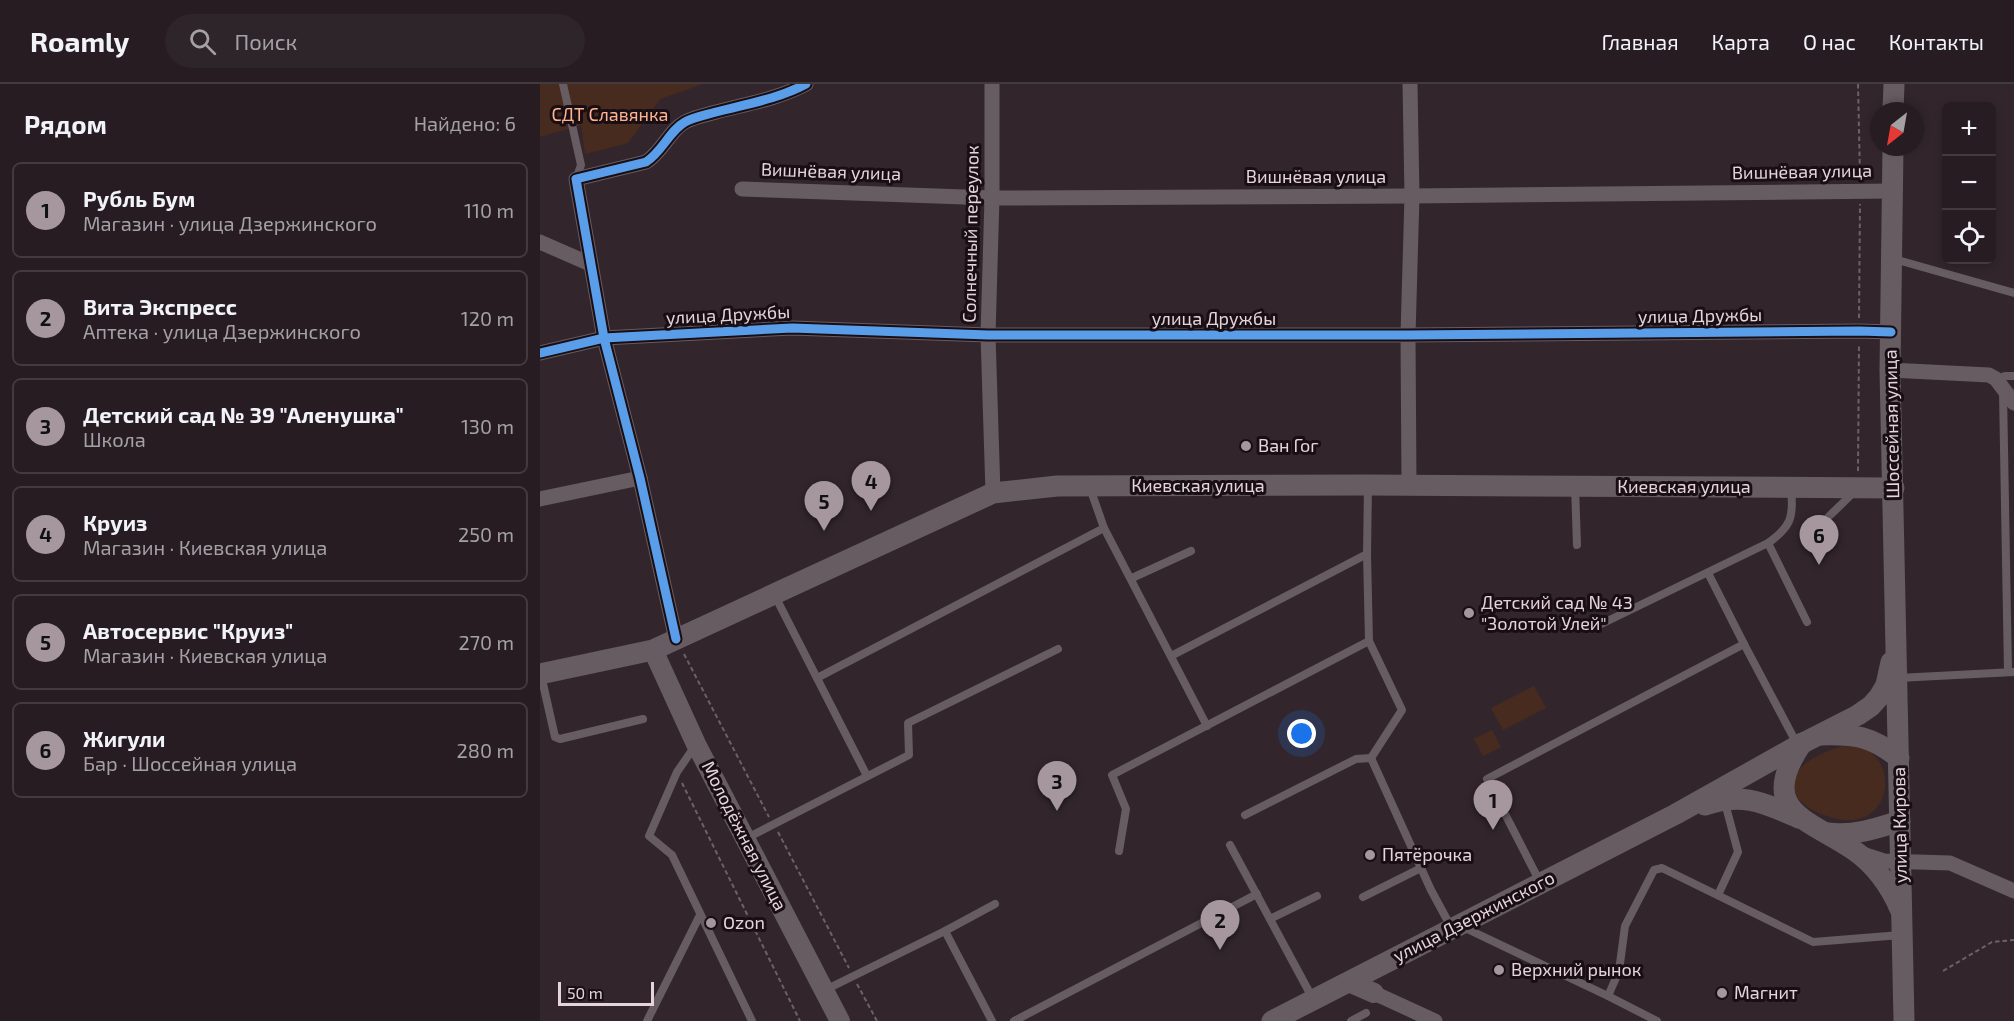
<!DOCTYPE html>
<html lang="ru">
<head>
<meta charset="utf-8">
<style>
  body { margin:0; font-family:"Exo 2",sans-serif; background:#2e252a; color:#f1f3f6 }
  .controls { position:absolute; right:18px; top:18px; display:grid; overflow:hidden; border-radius:9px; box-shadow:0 3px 9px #0003 }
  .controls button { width:54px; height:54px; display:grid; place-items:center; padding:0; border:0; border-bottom:2px solid #423a3f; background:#261c21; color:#f1f3f6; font:30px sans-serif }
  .compass { position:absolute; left:1330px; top:18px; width:54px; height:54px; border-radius:50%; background:#261c21; box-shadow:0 3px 9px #0003; rotate:211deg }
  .scale { position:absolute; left:18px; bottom:15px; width:96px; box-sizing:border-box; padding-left:6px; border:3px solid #e5d4dc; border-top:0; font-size:16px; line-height:21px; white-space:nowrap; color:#e5d4dc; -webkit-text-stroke:4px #190e13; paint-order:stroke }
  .you { position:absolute; left:762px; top:650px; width:21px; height:21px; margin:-15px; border:4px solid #fff; border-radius:50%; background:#1a73e8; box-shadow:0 0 0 9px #1a73e833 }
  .badge { display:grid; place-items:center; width:39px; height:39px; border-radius:50%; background:#a6979e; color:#111; font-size:20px; font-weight:700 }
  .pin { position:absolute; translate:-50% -50px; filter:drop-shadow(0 2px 3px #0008) }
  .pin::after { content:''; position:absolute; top:32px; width:21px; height:18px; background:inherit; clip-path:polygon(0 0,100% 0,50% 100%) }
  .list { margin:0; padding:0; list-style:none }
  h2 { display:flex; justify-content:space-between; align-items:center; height:78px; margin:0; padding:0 24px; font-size:26px }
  h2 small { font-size:20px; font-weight:400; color:#a4a1a5 }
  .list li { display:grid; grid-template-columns:39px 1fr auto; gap:18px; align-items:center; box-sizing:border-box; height:96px; margin:0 12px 12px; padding:0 12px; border:2px solid #423a3f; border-radius:9px }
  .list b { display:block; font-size:22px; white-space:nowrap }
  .list p { margin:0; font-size:20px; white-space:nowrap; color:#a4a1a5 }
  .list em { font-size:20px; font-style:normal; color:#a4a1a5 }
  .icon { flex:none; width:33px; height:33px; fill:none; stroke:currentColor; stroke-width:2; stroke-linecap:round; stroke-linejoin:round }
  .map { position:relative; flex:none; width:1474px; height:937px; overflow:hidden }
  header { display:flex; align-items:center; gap:36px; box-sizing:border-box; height:84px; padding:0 30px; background:#261c21; border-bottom:2px solid #423a3f }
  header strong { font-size:28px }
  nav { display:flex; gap:33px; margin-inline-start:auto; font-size:21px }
  .search { width:420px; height:54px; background:#2e252a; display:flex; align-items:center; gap:15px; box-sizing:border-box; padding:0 21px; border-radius:33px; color:#a4a1a5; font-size:22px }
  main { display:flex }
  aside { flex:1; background:#261c21 }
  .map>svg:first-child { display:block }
</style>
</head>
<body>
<header>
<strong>Roamly</strong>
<div class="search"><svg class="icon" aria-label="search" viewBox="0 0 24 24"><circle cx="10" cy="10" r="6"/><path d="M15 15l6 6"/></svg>Поиск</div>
<nav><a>Главная</a><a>Карта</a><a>О нас</a><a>Контакты</a></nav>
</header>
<main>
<aside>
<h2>Рядом<small>Найдено: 6</small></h2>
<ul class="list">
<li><span class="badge">1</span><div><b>Рубль Бум</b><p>Магазин · улица Дзержинского</p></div><em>110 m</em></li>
<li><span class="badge">2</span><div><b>Вита Экспресс</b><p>Аптека · улица Дзержинского</p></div><em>120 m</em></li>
<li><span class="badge">3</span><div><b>Детский сад № 39 &quot;Аленушка&quot;</b><p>Школа</p></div><em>130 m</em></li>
<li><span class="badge">4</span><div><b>Круиз</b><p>Магазин · Киевская улица</p></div><em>250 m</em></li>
<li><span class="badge">5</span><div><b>Автосервис &quot;Круиз&quot;</b><p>Магазин · Киевская улица</p></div><em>270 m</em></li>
<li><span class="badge">6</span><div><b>Жигули</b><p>Бар · Шоссейная улица</p></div><em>280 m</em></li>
</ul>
</aside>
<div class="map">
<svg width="1474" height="937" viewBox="0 0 1474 937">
  <rect width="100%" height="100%" fill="#32262c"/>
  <g fill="#482b1f">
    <polygon points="0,0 163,0 120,15 88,59 45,70 41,41 0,53"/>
    <polygon points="994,602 1006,624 963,646 951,624"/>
    <polygon points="952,646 961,663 943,672 934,655"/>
    <path d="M1302,662c6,1 13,0 18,1 42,13 31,90 -30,70 -15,-4 -28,-12 -37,-25 1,-6 2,-15 5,-20 9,-14 30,-21 44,-26z"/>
  </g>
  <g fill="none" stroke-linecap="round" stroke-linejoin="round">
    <g stroke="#6b6266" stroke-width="2" stroke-dasharray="4.5 3" stroke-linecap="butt">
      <polyline points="1318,0 1320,93"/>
      <polyline points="1319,234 1320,120"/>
      <polyline points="1318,387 1319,261"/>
      <polyline points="144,570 229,733"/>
      <polyline points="142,699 260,937"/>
      <polyline points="238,748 309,884"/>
      <polyline points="1403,887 1452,858 1474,856"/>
      <polyline points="317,900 337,937"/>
    </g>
    <g stroke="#675c62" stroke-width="8">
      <polyline points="23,0 41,81 36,95"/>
      <polyline points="1354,175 1474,209"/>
      <polyline points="1456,295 1465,292 1474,292"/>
      <polyline points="1463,308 1468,588"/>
      <polyline points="1035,402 1037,461"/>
      <polyline points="550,404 564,444 667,642"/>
      <polyline points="1278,443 1313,409"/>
      <polyline points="1228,459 1267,538"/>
      <polyline points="592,494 651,467"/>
      <polyline points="235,512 327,692"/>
      <path d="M1051,545l177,-86c23,-16 26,-26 23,-54"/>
      <polyline points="1204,560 1257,660"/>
      <polyline points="631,572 827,470"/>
      <polyline points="1,591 15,653 20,655 103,635"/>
      <polyline points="277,594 564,444"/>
      <polyline points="1358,594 1474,588"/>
      <polyline points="155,662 137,688 109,752 132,771 212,937"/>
      <polyline points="831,674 891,806 911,843"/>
      <polyline points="705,731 816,675 831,674 862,626 829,557"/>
      <polyline points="207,754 369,671 368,639 518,565"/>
      <polyline points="690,761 773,915"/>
      <polyline points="579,767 586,725 572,691 829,557 827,470 828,401"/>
      <polyline points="1000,798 947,695 1204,560 1168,489"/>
      <polyline points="1178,811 1198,768 1185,719"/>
      <polyline points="823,813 881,784"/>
      <polyline points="730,835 777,812"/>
      <polyline points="923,843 1068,912 1079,887 1085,842 1114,786 1122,784 1273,858 1361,851"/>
      <polyline points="405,847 455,820"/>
      <polyline points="285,906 405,847 452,937"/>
      <polyline points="1068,912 1117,937"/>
      <polyline points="107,937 160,831"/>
      <polyline points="474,937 717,810"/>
      <polyline points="811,937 826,929"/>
    </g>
    <g stroke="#675c62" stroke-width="15">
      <polyline points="452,0 452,114 448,251 453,409"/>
      <polyline points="202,105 452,114 872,112 1352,107"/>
      <polyline points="0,158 50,180"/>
      <polyline points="0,269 64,254 252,244 448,251 868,251 1319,247 1351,248"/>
      <polyline points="1350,286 1449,291 1456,295 1474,319"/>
      <polyline points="869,402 868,251 872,112 870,0"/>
      <polyline points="0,415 100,394"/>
      <path d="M136,555l-36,-161 -36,-140 -28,-159 70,-17c16,-10 24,-32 39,-40 9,-5 21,-7 31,-10 30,-8 62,-13 90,-28"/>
      <polyline points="1322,770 1344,777 1410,779 1474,807"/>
      <polyline points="834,909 895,937"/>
    </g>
    <g stroke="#675c62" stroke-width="20">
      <polyline points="113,566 156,660 300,937"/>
      <polyline points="809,898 834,909"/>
    </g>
    <g stroke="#675c62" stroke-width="21">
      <polyline points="1353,27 1354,0"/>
      <polyline points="1353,63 1350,286 1364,937"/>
      <polyline points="0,590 113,566 453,409 517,402 828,401 1354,404"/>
      <path d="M1281,651c35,-1 50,1 78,23"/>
      <path d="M1262,659c-47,69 7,76 53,108 21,15 35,35 45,58"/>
      <path d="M1165,721c39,-13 59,-2 94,13"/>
      <path d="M1288,749c26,3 47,-4 72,-12"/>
      <polyline points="732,937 1136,730 1257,662 1318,631 1331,622 1339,613 1346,601 1351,578"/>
    </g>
    <g stroke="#190e13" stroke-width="13">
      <g id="cycleway">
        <polyline points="0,269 64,254 252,244 448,251 868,251 1319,247 1351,248"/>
        <path d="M136,555l-36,-161 -36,-140 -28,-159 70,-17c16,-10 24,-32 39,-40 9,-5 21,-7 31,-10 30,-8 62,-13 90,-28"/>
      </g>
    </g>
    <use href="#cycleway" stroke="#5a9eea" stroke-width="9"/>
  </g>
  <g fill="#a6979e" stroke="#190e13" stroke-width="2">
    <circle cx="706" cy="362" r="6"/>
    <circle cx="929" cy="529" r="6"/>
    <circle cx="830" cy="771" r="6"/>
    <circle cx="171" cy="839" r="6"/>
    <circle cx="959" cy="886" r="6"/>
    <circle cx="1182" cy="909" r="6"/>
  </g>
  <g text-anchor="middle" stroke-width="6" stroke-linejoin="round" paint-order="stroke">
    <g font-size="18" fill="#ffb38e" stroke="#190e13">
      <text x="70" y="37">СДТ Славянка</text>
    </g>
    <g font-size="18" fill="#e5d4dc" stroke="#190e13">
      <text transform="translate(291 88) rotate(2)" y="6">Вишнёвая улица</text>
      <text transform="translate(1262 88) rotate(-1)" y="6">Вишнёвая улица</text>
      <text x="776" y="99">Вишнёвая улица</text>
      <text transform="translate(431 150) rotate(-89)" y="6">Солнечный переулок</text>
      <text transform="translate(188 231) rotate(-3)" y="6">улица Дружбы</text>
      <text transform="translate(1160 232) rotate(-1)" y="6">улица Дружбы</text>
      <text x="674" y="241">улица Дружбы</text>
      <text transform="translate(1352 340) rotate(-91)" y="6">Шоссейная улица</text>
      <text x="658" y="408">Киевская улица</text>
      <text x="1144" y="409">Киевская улица</text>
      <text transform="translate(1360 741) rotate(-91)" y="6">улица Кирова</text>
      <text transform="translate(204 752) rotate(63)" y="6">Молодёжная улица</text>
      <text transform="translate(934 833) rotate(-27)" y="6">улица Дзержинского</text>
    </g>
    <g font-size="18" fill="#e5d4dc" stroke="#190e13" text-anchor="start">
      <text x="718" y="368">Ван Гог</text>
      <text x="941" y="525">Детский сад № 43<tspan x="941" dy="21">"Золотой Улей"</tspan></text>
      <text x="842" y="777">Пятёрочка</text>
      <text x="183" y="845">Ozon</text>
      <text x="971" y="892">Верхний рынок</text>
      <text x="1194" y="915">Магнит</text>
    </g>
  </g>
</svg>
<div class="controls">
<button>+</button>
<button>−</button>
<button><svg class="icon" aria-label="locate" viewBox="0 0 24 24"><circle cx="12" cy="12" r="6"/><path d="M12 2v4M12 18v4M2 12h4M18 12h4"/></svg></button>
</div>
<svg class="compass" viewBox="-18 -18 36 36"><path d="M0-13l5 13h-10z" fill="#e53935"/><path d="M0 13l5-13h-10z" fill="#a4a1a5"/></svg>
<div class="scale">50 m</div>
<div class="you"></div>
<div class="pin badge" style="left:953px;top:746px">1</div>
<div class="pin badge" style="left:680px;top:866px">2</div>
<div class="pin badge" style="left:517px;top:727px">3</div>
<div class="pin badge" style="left:331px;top:427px">4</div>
<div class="pin badge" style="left:284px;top:447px">5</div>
<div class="pin badge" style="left:1279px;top:481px">6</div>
</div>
</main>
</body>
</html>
